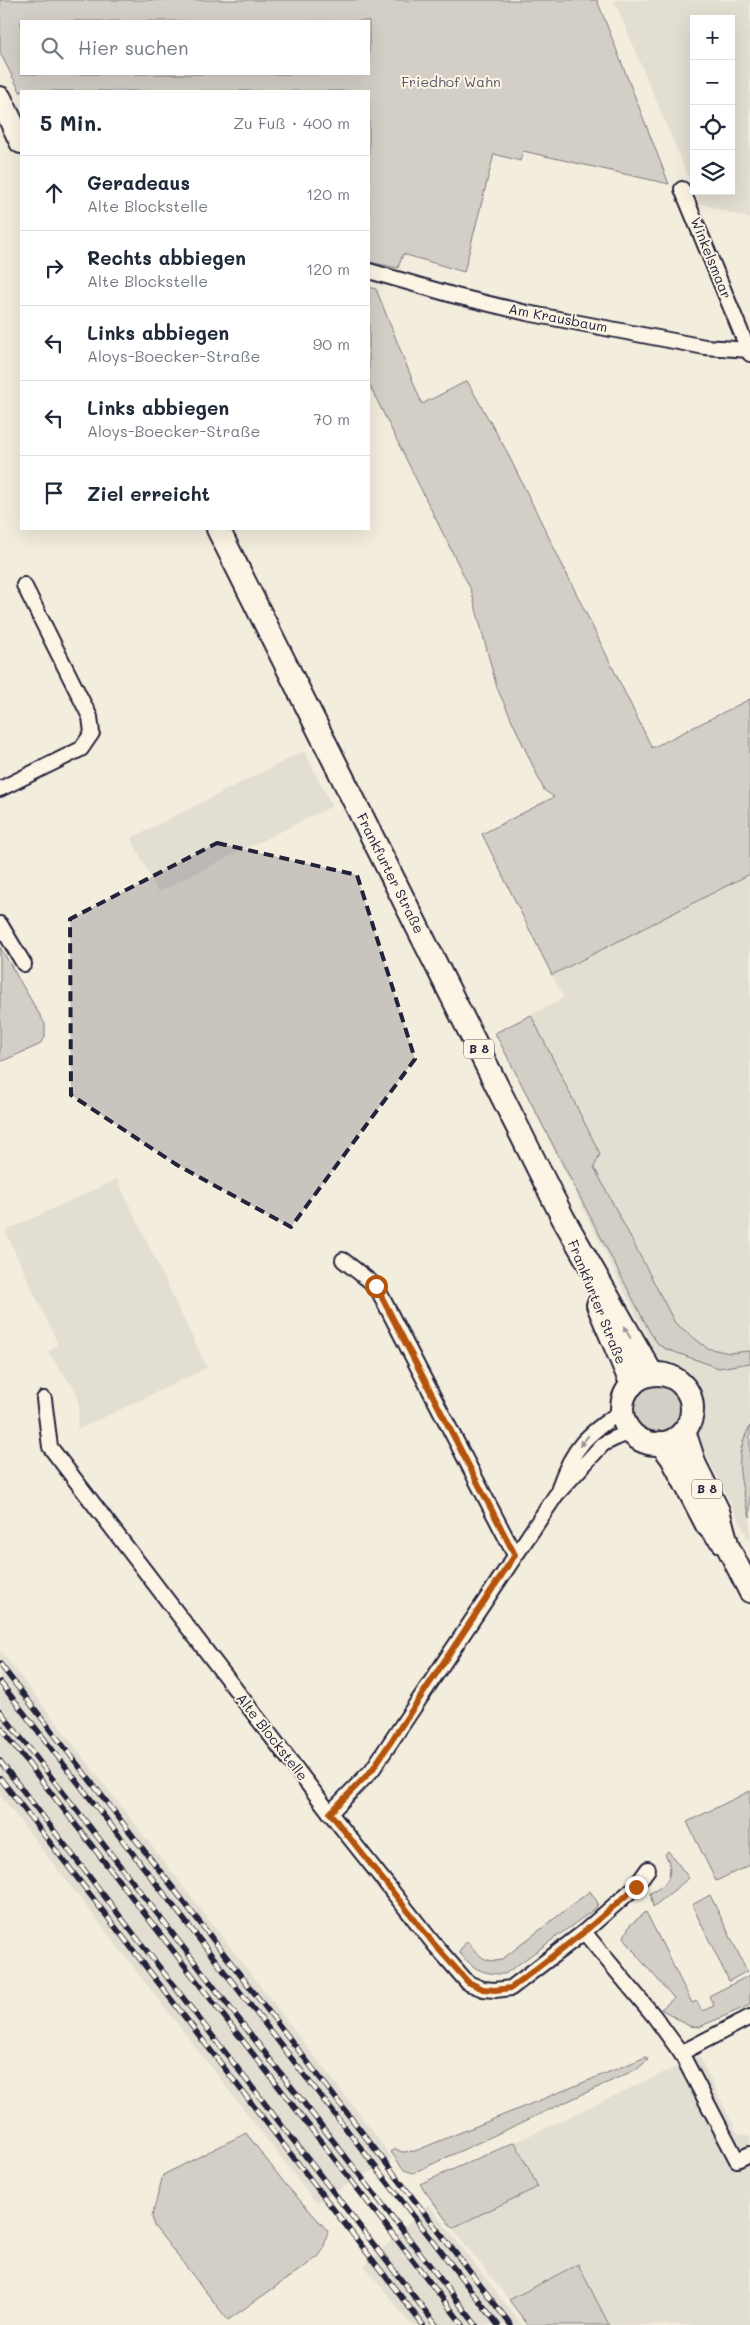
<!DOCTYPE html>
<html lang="de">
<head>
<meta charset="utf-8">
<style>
  body { margin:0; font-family:Mali,sans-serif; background:#f2f2f3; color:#1f2937 }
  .controls { position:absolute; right:15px; top:15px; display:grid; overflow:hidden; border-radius:0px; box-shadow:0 5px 20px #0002 }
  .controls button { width:45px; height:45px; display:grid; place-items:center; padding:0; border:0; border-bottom:1px solid #e0e1e3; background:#fff; color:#1f2937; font:25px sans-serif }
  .stop { position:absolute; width:15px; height:15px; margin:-11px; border:4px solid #b45309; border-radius:50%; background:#fff }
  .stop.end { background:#b45309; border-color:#fff; box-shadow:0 1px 5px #0008 }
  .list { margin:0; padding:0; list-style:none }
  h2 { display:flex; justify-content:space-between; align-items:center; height:65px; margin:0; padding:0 20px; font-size:21px }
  h2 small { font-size:16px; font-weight:400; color:#747a83 }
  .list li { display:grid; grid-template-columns:32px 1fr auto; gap:15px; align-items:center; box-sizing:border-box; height:75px; padding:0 20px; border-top:1px solid #e0e1e3 }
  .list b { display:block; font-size:19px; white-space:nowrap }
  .list p { margin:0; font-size:16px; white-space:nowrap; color:#747a83 }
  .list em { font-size:16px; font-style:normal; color:#747a83 }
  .icon { flex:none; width:28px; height:28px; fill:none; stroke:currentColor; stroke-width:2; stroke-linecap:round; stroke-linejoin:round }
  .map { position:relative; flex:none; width:750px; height:2325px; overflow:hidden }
  .search { position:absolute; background:#fff; box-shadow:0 5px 20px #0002; left:20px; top:20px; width:350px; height:55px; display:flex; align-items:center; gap:12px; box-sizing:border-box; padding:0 18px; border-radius:0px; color:#747a83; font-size:19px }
  .panel { position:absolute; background:#fff; box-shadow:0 5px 20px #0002; left:20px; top:90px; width:350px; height:440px; border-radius:0px }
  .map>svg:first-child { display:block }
</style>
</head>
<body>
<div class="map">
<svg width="750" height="2325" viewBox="0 0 750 2325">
  <rect width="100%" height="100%" fill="#f3edde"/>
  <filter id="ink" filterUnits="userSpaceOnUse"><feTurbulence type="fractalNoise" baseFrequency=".02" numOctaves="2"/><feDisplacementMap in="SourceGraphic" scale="10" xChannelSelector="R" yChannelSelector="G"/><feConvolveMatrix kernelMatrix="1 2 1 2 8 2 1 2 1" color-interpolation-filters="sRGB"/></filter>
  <g filter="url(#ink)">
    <g fill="#e3ded2">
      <polygon points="614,0 750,0 750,219 699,203 694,191 731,191 731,19 694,19 694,191"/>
      <polygon points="304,751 332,806 158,892 131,838"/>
      <polygon points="750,874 750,1542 495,1033 564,998 552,975"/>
      <polygon points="117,1179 207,1368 77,1430 79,1407 76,1391 48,1352 58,1344 5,1231"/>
      <polygon points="0,1650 371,2129 392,2159 316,2203 0,1795"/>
      <polygon points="699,2056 737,2133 750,2136 750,2325 609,2325 577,2264 509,2300 452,2228 538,2187 515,2142"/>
      <polygon points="428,2204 481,2272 522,2325 411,2325 365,2266"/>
    </g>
    <g fill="#d4cfc6" stroke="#7b7880" fill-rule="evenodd">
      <path d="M0,0h597l72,184 -146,-33 -3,10 -26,-7 -30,118 -61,-18 -5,14 -29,-6v-171h-348v2l-21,-40zM21,21h348v53h-348z"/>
      <polygon points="369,287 376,289 422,404 467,381 506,450 652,748 750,699 750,874 552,975 482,834 554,797 544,790 497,688 471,590 369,384"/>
      <polygon points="0,947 45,1024 45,1037 39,1045 0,1062"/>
      <polygon points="531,1015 600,1154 594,1167 675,1323 707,1348 729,1353 750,1351 750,1363 719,1368 666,1349 659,1345 651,1334 495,1033"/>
      <circle cx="657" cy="1409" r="29"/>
      <path d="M750,1426v91c-9,-33 -18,-59 0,-91z"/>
      <polygon points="750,1791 750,1865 716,1881 687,1822"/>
      <path d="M668,1851l21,27 -36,29 -3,-14c19,-8 25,-21 15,-39z"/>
      <path d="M590,1891l8,12 -2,5 -91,66c-23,0 -31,-4 -46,-22l8,-11c11,13 17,23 34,19z"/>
      <polygon points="710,1895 747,1971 729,1981 692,1905"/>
      <polygon points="646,1912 692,2003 697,2001 702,2011 714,2006 709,1996 750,1975 750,2005 699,2027 689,2026 661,2009 674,1998 639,1958 624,1937 630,1925"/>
      <polygon points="646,2057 648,2060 637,2069 413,2173 404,2170 391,2152 396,2149 402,2152 415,2151"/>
      <polygon points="246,2133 286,2185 328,2231 323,2250 318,2257 228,2320 154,2226 152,2216 163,2175"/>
      <polygon points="515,2142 538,2187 452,2228 420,2184"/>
      <polygon points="578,2264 609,2325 528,2325 509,2300"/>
    </g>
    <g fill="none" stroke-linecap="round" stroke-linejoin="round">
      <g stroke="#22223b" stroke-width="18">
        <g id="street">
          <polyline points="682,189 750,354"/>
          <polyline points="369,271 456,296 527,313 705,347 750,350"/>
          <polyline points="0,789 81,749 92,733 90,717 24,585"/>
          <polyline points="0,924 24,964"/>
          <polyline points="343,1260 376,1286 515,1555"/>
          <polyline points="44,1399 50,1447 330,1813 434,1944 468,1983 483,1989 495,1990 511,1988 584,1932 654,2016 681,2053 737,2160 750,2154"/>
          <path d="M559,1487c14,-40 28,-53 63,-76"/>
          <polyline points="330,1813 372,1770 556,1495 603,1444 622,1435 635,1436"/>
          <polyline points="584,1932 635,1887 648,1869"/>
          <polyline points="681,2053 750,2017"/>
        </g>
      </g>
      <g stroke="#22223b" stroke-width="26">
        <g id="primary">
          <polyline points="0,98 21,142"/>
          <path id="s1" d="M218,529l345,689 89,156"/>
          <polyline points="598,1305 632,1385"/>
          <circle cx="657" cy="1409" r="35"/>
          <polyline points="684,1431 695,1465 718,1511 728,1547 750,1591"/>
          <polyline points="661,1443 672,1458 707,1525 724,1543"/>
        </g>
      </g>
      <use href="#street" stroke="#fcf5e5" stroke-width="14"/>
      <use href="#primary" stroke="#fcf5e5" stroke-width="22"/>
      <g stroke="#22223b" stroke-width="5.5">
        <g id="rail">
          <polyline points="0,1664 511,2325"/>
          <polyline points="0,1682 498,2325"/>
          <polyline points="0,1711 476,2325"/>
          <polyline points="0,1727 463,2325"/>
          <polyline points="0,1761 436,2325"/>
          <polyline points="0,1778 423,2325"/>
        </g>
      </g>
      <use href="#rail" stroke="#fcf5e5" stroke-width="4" stroke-dasharray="11" stroke-linecap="butt"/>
    </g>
    <defs><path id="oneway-solid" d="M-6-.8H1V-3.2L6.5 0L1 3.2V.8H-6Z" transform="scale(1.25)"/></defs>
    <g fill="#9a9698">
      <use href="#oneway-solid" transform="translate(627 1332) rotate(-119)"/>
      <use href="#oneway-solid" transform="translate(584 1441) rotate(130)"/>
    </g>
  </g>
  <g fill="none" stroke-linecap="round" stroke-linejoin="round" filter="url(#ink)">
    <polyline stroke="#b45309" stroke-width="6" points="376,1286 515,1555 372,1770 330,1813 434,1944 468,1982 483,1989 495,1990 511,1988 584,1932 636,1887"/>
  </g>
  <path fill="#22223b" fill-opacity="0.2" stroke="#22223b" stroke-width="4" stroke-dasharray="10 6" stroke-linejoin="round" d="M217,843l140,32 58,184 -124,168 -114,-62 -106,-70 -1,-176z"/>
  <g text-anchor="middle" stroke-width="4" stroke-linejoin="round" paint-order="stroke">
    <g fill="#fcf5e5" stroke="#63616e" stroke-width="1">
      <rect x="464" y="1039.5" width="30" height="19" rx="4"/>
      <rect x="692" y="1479.5" width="30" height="19" rx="4"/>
    </g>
    <g font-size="12" font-weight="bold" fill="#22223b">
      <text x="479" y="1053">B 8</text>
      <text x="707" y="1493">B 8</text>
    </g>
    <g font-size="14" fill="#575665" stroke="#fcf5e5">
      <text x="451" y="87">Friedhof Wahn</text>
    </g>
    <g font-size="14" fill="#22223b" stroke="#fcf5e5">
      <text transform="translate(711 258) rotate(68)" y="5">Winkelsmaar</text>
      <text transform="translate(558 318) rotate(11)" y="5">Am Krausbaum</text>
      <text dy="5" stroke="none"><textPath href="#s1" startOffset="385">Frankfurter Straße</textPath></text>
      <text transform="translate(597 1302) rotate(68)" y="5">Frankfurter Straße</text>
      <text transform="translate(272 1737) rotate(52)" y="5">Alte Blockstelle</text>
    </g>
  </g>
</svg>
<div class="controls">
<button>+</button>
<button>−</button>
<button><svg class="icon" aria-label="locate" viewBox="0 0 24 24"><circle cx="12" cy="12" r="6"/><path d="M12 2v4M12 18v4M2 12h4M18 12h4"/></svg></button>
<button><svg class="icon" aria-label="layers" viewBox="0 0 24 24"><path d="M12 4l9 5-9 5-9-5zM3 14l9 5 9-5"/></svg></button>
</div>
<div class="stop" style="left:376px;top:1286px"></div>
<div class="stop end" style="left:636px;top:1887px"></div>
<div class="search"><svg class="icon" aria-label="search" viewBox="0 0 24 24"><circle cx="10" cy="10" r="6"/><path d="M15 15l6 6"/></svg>Hier suchen</div>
<section class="panel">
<h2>5 Min.<small>Zu Fuß · 400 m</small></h2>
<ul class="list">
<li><svg class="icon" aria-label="ahead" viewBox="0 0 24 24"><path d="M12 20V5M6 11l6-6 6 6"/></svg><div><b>Geradeaus</b><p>Alte Blockstelle</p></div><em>120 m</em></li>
<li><svg class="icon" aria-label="right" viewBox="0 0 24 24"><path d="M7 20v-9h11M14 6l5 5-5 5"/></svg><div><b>Rechts abbiegen</b><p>Alte Blockstelle</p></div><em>120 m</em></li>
<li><svg class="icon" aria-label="left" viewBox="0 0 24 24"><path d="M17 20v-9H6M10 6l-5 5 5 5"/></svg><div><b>Links abbiegen</b><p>Aloys-Boecker-Straße</p></div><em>90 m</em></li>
<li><svg class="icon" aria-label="left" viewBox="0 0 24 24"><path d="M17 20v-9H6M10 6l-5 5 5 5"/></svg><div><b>Links abbiegen</b><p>Aloys-Boecker-Straße</p></div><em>70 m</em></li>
<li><svg class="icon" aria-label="arrive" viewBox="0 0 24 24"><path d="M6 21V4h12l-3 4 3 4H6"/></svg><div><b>Ziel erreicht</b></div></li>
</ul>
</section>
</div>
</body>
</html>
